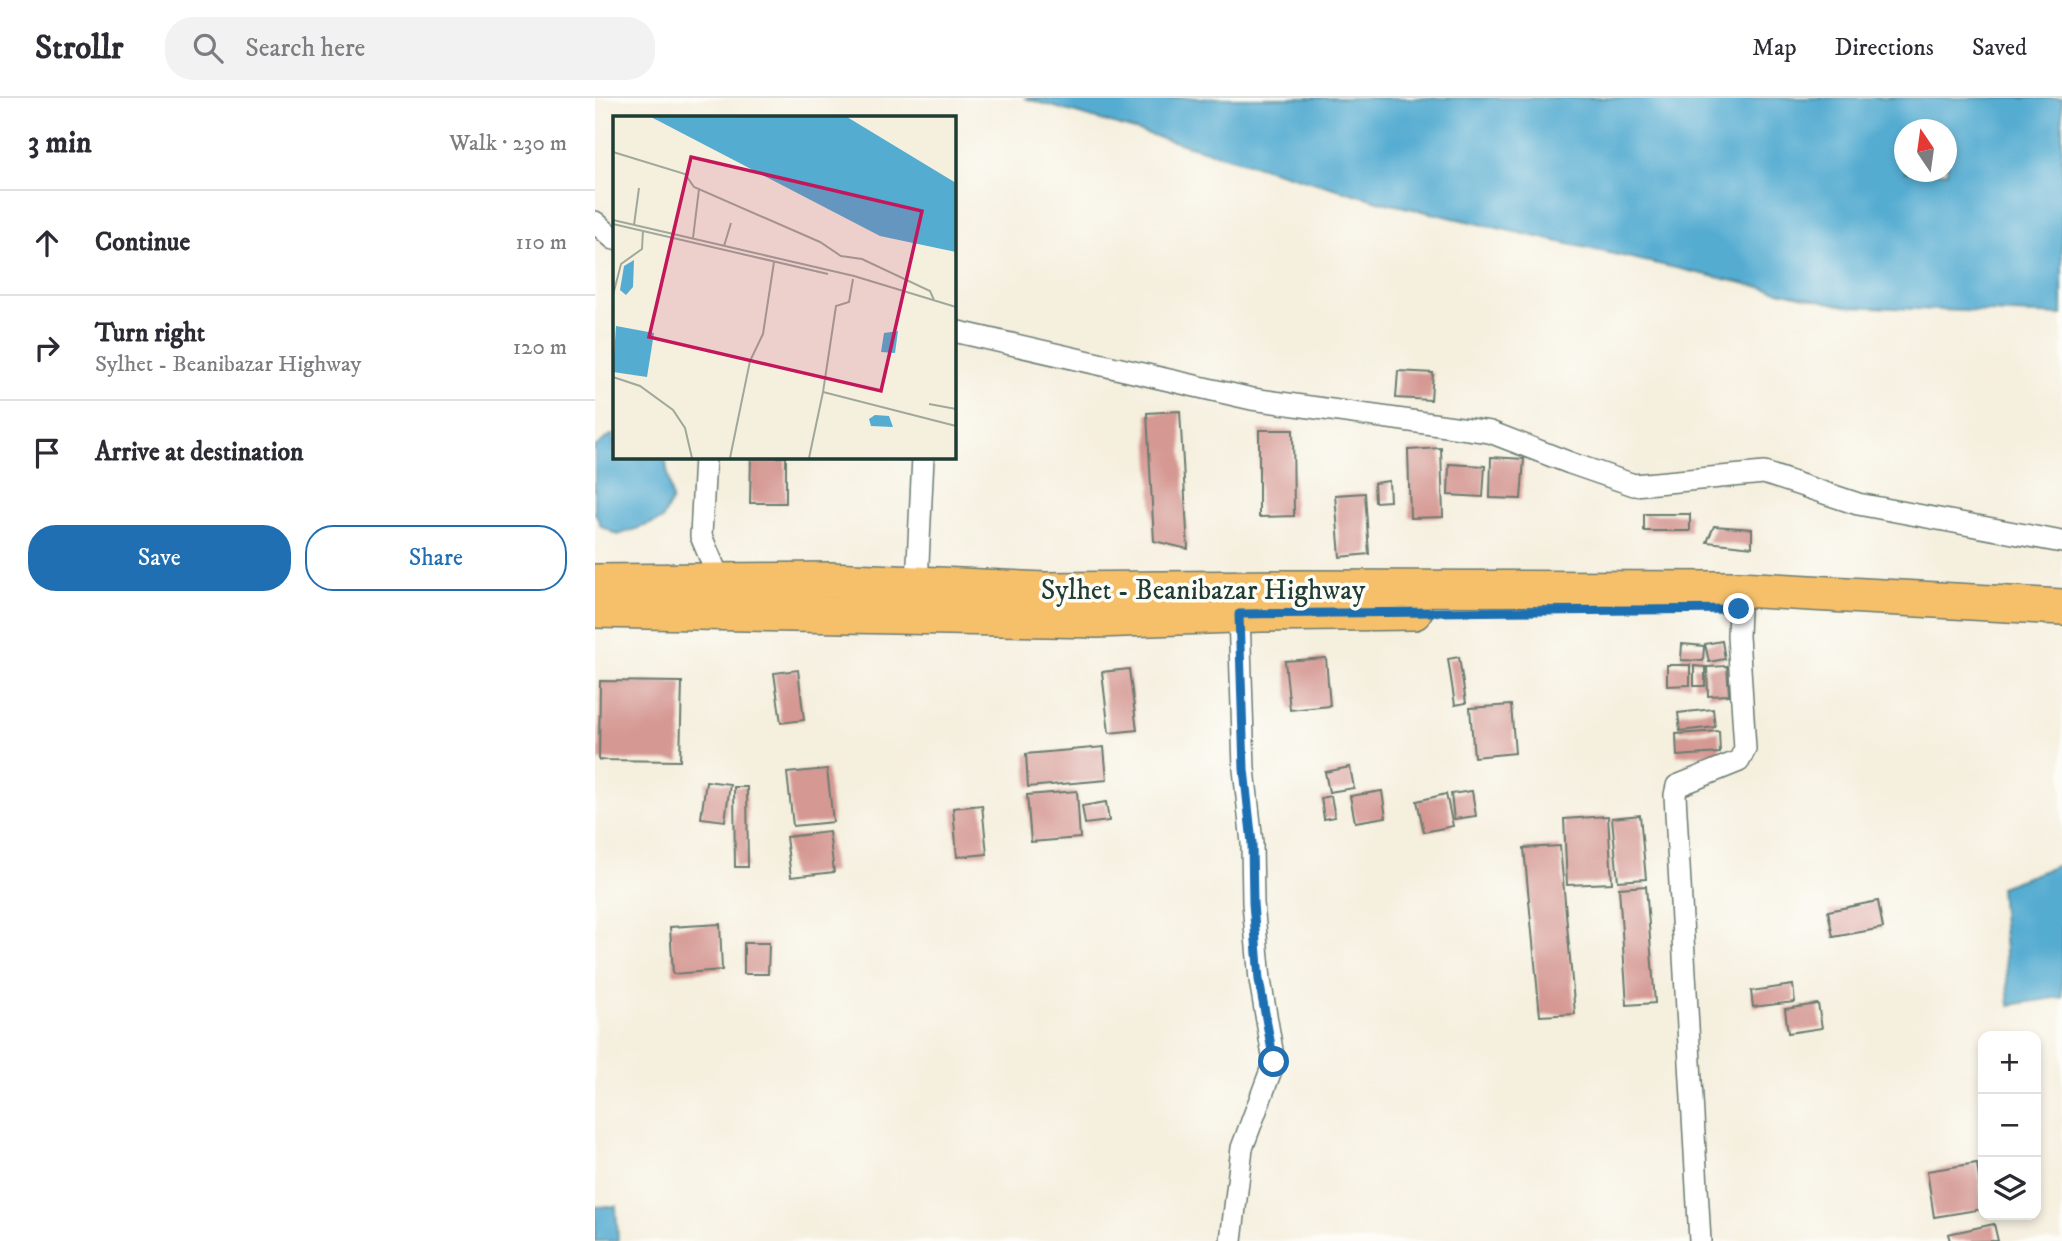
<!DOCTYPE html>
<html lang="en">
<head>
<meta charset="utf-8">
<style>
  body { margin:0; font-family:"IM FELL DW Pica",serif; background:#f2f2f3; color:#2b2b33 }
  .controls { position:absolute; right:21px; bottom:21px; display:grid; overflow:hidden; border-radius:14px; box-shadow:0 4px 10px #0003 }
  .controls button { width:63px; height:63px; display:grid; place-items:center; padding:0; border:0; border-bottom:2px solid #e1e1e2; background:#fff; color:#2b2b33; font:35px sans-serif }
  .compass { position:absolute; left:1299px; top:21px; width:63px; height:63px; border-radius:50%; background:#fff; box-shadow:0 4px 10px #0003; rotate:347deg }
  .stop { position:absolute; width:21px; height:21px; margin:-16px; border:5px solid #1f6fb2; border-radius:50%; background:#fff }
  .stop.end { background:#1f6fb2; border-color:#fff; box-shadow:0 2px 7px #0008 }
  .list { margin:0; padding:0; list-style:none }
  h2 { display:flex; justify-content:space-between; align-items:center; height:91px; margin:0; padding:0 28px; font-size:30px }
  h2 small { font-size:23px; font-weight:400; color:#7c7c81 }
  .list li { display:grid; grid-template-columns:46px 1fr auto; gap:21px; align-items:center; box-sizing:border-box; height:105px; padding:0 28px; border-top:2px solid #e1e1e2 }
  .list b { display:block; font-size:26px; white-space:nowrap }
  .list p { margin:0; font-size:23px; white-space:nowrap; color:#7c7c81 }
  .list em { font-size:23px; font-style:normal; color:#7c7c81 }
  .actions { display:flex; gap:14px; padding:21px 28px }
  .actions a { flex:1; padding:16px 0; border:2px solid #1f6fb2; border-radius:28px; text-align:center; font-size:24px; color:#1f6fb2 }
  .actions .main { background:#1f6fb2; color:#fff }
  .icon { flex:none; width:38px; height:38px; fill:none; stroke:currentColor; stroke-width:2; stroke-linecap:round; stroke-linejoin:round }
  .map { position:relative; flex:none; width:1467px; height:1143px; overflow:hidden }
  header { display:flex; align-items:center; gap:42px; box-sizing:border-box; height:98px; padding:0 35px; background:#fff; border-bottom:2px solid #e1e1e2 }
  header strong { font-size:33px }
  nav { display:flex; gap:38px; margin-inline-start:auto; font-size:24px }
  .search { width:490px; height:63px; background:#f2f2f3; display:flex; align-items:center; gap:18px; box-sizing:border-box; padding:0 24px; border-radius:28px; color:#7c7c81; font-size:26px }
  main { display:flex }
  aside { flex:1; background:#fff }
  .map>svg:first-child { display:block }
</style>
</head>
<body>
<header>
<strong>Strollr</strong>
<div class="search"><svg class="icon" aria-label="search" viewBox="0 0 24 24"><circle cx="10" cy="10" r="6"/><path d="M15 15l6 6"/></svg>Search here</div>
<nav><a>Map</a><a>Directions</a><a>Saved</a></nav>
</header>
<main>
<aside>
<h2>3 min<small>Walk · 230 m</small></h2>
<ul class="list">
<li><svg class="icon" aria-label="ahead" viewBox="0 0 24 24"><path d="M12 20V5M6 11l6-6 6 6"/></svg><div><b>Continue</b></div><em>110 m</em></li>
<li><svg class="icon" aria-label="right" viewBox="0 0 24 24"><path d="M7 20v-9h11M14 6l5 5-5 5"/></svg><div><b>Turn right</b><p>Sylhet - Beanibazar Highway</p></div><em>120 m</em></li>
<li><svg class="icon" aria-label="arrive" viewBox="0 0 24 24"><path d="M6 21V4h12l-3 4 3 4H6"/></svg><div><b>Arrive at destination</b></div></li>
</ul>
<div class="actions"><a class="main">Save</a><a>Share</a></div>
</aside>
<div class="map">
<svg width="1467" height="1143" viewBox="0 0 1467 1143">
  <rect width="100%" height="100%" fill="#fdfcf7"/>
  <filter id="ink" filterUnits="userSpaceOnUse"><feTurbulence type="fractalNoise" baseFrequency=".0143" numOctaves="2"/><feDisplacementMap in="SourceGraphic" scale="14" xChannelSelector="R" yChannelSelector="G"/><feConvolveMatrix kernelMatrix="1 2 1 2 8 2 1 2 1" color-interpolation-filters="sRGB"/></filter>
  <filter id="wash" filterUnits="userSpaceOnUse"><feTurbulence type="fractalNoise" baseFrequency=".00686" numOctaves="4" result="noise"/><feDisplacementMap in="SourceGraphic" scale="28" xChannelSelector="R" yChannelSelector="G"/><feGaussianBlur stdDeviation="1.57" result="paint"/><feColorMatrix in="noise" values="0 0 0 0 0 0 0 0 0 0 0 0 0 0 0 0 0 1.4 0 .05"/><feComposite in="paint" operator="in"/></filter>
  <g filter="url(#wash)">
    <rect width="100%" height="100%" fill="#f5efde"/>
    <g fill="#54acd1" stroke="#3a7482" stroke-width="2" fill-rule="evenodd">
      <path d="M429,0h1038v217l-217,-9 -463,-104zM1310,32h42v42h-42z"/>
      <polygon points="16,337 19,337 19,359 70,359 77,402 67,422 23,437 6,428 0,414 0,349"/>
      <polygon points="1467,766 1467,899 1414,907 1405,789"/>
      <polygon points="21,1108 23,1143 0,1143 0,1109"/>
    </g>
    <g id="blocks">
      <g fill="#d59893">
        <polygon points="803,273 838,275 836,302 801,300"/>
        <polygon points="585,313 593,451 559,443 552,315"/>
        <polygon points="664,332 698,332 699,418 664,419"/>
        <polygon points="846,350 848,419 815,420 813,352"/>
        <polygon points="156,359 191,359 191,405 155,405"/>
        <polygon points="896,359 929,361 926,401 895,400"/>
        <polygon points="854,366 890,368 888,399 853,397"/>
        <polygon points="794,383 795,403 780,404 779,385"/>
        <polygon points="770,395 774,456 745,459 740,397"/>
        <rect x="1049" y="416" width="46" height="17"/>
        <polygon points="1119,428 1157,431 1157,449 1112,444"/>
        <polygon points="1127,543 1130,561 1114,564 1110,546"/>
        <polygon points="1087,546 1109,548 1108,563 1086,562"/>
        <polygon points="864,559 871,605 860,607 853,561"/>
        <polygon points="731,560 735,608 695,612 690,563"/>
        <polygon points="1072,567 1095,567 1095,587 1072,588"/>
        <polygon points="1099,568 1110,569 1110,588 1099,588"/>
        <polygon points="1132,568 1134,597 1113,598 1112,569"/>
        <polygon points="534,571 542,632 514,635 507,574"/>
        <polygon points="203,572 209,622 186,625 179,575"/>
        <polygon points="5,583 87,584 85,663 4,662"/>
        <polygon points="916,607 920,655 879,659 875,610"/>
        <polygon points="1118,611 1120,629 1085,633 1083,615"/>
        <polygon points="1124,633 1125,655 1082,658 1081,636"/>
        <polygon points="509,649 512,682 433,689 431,656"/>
        <polygon points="755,669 759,690 734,694 730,674"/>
        <polygon points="232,671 238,724 198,728 192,675"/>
        <polygon points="111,683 135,686 130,723 106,720"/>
        <polygon points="139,689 152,689 153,769 140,769"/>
        <polygon points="482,693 485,740 436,744 432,697"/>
        <polygon points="787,693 791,719 760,724 755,698"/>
        <polygon points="877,693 881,718 859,721 856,696"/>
        <polygon points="851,696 858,728 829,734 822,703"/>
        <polygon points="736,698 740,719 729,721 726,700"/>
        <polygon points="511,704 514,723 490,726 487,708"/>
        <polygon points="387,707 392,756 362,759 358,710"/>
        <polygon points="1045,717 1051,781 1023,783 1017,720"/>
        <polygon points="1013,718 1017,785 972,787 969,721"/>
        <polygon points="234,734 239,774 196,779 191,739"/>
        <polygon points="965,748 980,916 945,918 929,750"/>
        <polygon points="1051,788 1060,905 1032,907 1024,790"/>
        <polygon points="1283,803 1288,830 1238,839 1233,813"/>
        <polygon points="125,826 127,872 78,876 75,829"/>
        <polygon points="149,845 174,845 173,876 149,876"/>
        <polygon points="1198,887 1200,904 1158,909 1156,893"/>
        <polygon points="1223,906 1227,930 1193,935 1190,911"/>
        <polygon points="1382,1065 1388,1111 1339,1119 1332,1073"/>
        <polygon points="1399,1126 1403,1143 1355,1143 1353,1136"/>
      </g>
    </g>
  </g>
  <g filter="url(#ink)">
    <use href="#blocks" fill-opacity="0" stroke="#6a7b70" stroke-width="2"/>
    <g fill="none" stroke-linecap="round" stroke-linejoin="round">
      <g stroke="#6a7b70" stroke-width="24">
        <g id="street">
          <polyline points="0,124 19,141"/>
          <polyline points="359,233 657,301 895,334 975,365 1039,387 1169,375 1263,406 1467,444"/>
          <polyline points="110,359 106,438 125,483"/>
          <polyline points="322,486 328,359"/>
          <polyline points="636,1143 647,1050 679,964 665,882 658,805 657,745 649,671 644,516"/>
          <polyline points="1105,1143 1080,697 1082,688 1144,663 1150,651 1143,538 1144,511"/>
        </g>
      </g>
      <g stroke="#6a7b70" stroke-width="38">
        <g id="primary">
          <polyline points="0,484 235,482 450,492 689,490 1144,491 1467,509"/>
          <polyline points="0,512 502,522 666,516 819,514"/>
        </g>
      </g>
      <use href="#street" stroke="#fff" stroke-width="21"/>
      <use href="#primary" stroke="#f6c06b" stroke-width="35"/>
    </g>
  </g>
  <g fill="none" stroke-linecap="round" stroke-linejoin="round" filter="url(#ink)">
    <polyline stroke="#1f6fb2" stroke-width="9" points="679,964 664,882 658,805 657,745 649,671 644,516 1144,511"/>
  </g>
  <g text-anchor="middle" stroke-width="7" stroke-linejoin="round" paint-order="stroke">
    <g font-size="28" fill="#1f3d34" stroke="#fdfcf7">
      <text x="608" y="501">Sylhet - Beanibazar Highway</text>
    </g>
  </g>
  <g transform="translate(18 18)">
    <rect width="343" height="343" fill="#f5efde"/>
    <path d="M38,1h196l109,66v69l-76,-16zM21,144l-1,27 -7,8 -6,-5 4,-24zM3,210l38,7 -7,44 -34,-5zM285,215l-3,22 -14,-1 3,-19zM262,299l14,1 4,11 -22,-1 -2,-7z" fill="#54acd1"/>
    <path fill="none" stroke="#9fa89a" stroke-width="2" d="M0,36l72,22 9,13 126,55 21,14 21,3 68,32 4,9M0,104l241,56 102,31M0,108l215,50M21,109l5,-37M80,122l6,-49M111,130l7,-23M240,163l-4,23 -13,4 -13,86 133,34M0,179l8,-31 21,-15 1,-19M0,261l27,9 33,24 12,18 7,30M316,288l27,5M117,342l20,-97 13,-27 11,-72M196,342l14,-66"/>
    <path fill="#c2185b" fill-opacity="0.15" stroke="#c2185b" stroke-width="3.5" d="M78,41l231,54 -41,180 -232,-54z"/>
    <rect width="343" height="343" fill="none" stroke="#1f3d34" stroke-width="3.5"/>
  </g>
</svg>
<div class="controls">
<button>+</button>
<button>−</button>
<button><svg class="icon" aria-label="layers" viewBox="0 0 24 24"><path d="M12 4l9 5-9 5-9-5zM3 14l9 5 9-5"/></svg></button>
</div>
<svg class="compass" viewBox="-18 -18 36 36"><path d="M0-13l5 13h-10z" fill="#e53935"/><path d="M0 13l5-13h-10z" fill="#7c7c81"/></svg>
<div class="stop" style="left:679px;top:964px"></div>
<div class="stop end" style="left:1144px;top:511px"></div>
</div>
</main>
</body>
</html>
